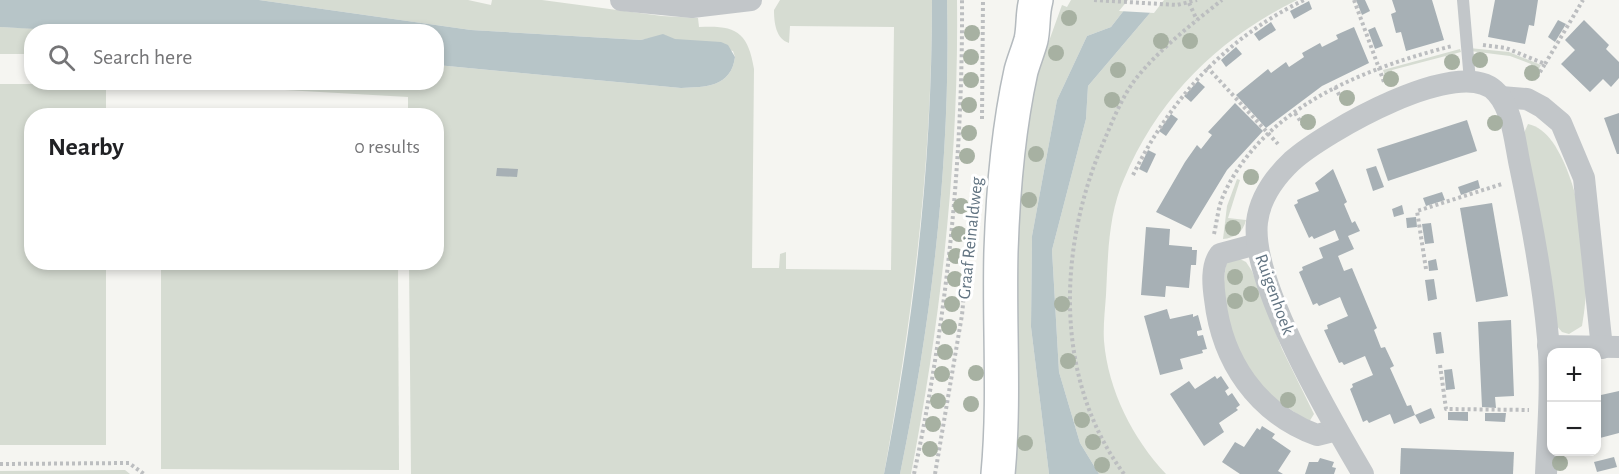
<!DOCTYPE html>
<html lang="en">
<head>
<meta charset="utf-8">
<style>
  body { margin:0; font-family:"Alegreya Sans",sans-serif; background:#f6f6f6; color:#202124 }
  .controls { position:absolute; right:18px; bottom:18px; display:grid; overflow:hidden; border-radius:12px; box-shadow:0 3px 9px #0003 }
  .controls button { width:54px; height:54px; display:grid; place-items:center; padding:0; border:0; border-bottom:2px solid #e0e0e0; background:#fff; color:#202124; font:30px sans-serif }
  .list { margin:0; padding:0; list-style:none }
  h2 { display:flex; justify-content:space-between; align-items:center; height:78px; margin:0; padding:0 24px; font-size:26px }
  h2 small { font-size:20px; font-weight:400; color:#757577 }
  .icon { flex:none; width:33px; height:33px; fill:none; stroke:currentColor; stroke-width:2; stroke-linecap:round; stroke-linejoin:round }
  .map { position:relative; flex:none; width:1619px; height:474px; overflow:hidden }
  .search { position:absolute; background:#fff; box-shadow:0 3px 9px #0003; left:24px; top:24px; width:420px; height:66px; display:flex; align-items:center; gap:15px; box-sizing:border-box; padding:0 21px; border-radius:24px; color:#757577; font-size:22px }
  .panel { position:absolute; background:#fff; box-shadow:0 3px 9px #0003; left:24px; top:108px; width:420px; height:162px; border-radius:24px }
  .map>svg:first-child { display:block }
</style>
</head>
<body>
<div class="map">
<svg width="1619" height="474" viewBox="0 0 1619 474">
  <rect width="100%" height="100%" fill="#f5f5f1"/>
  <g fill="#d6dcd2">
    <path d="M259,0h209l23,5 1,-5h50l120,16 36,2 1,9c36,-2 49,4 55,42l-2,199h27l1,-14 6,-2v17l105,1 3,-243 -104,-1 -1,17c-13,-4 -15,-20 -15,-33l6,-10h152c0,163 -19,314 -48,474h-473l-2,-211 27,-1v-146l-28,-1v-18l-247,-14 275,-1 1,-17 244,23c25,-1 50,-1 54,-31l-2,-6 -65,-13 -3,-3 -24,5 -170,-10z"/>
    <path d="M947,0h10c2,158 -16,319 -46,474h-11c32,-155 51,-316 47,-474z"/>
    <polygon points="1071,0 1132,0 1111,27 1087,36 1057,100 1032,236 1031,327 1049,474 1007,474 1013,223 1023,113 1062,5 1067,7"/>
    <path d="M1161,0h136c-79,39 -138,97 -173,179 -16,36 -16,78 -18,116 -1,15 -3,31 -2,46 4,49 29,98 62,133h-67l-19,-31 -21,-71 -7,-122 34,-131 2,-33z"/>
    <polygon points="0,27 89,31 32,32 31,54 0,54"/>
    <polygon points="1469,48 1509,52 1541,65 1532,81 1526,78 1531,64 1510,56 1470,51"/>
    <polygon points="1460,49 1461,52 1392,70 1396,84 1389,87 1383,70"/>
    <polygon points="0,84 106,84 106,115 32,116 32,262 106,263 106,445 0,445"/>
    <polygon points="161,109 398,109 398,115 161,116"/>
    <path d="M1528,124c38,7 55,95 58,128 2,24 0,51 -4,74l-13,8 -7,-2 -6,-7 -32,-192z"/>
    <path d="M1237,179l3,1 -12,38 18,2c-3,12 -11,18 -23,19l4,-33z"/>
    <polygon points="1238,258 1246,262 1252,271 1282,349 1314,414 1309,422 1265,392 1241,360 1222,303 1226,262"/>
    <polygon points="161,263 398,263 399,470 161,469"/>
    <polygon points="125,470 130,474 0,474 0,471"/>
  </g>
  <g fill="#b7c5c8">
    <path d="M0,0h259l212,30 170,10 22,-6 12,5 46,3 7,3 7,12c-4,30 -29,30 -54,31l-244,-23 -1,-33h-347l-89,-5z"/>
    <path d="M932,0h15c4,158 -15,319 -47,474h-16c31,-157 48,-314 48,-474z"/>
    <polygon points="1132,0 1161,0 1088,86 1086,119 1052,250 1059,372 1080,443 1099,474 1049,474 1031,327 1032,236 1057,100 1087,36 1111,27"/>
  </g>
  <polygon fill="#f5f5f1" points="1128,0 1164,0 1154,13 1119,11"/>
  <g fill="#a7b0b5">
    <polygon points="1356,0 1365,0 1370,11 1362,15"/>
    <polygon points="1392,0 1432,0 1444,40 1406,51 1401,32 1396,33 1391,14 1396,12"/>
    <polygon points="1495,0 1538,0 1534,26 1529,25 1525,44 1488,37"/>
    <polygon points="1309,1 1312,9 1294,19 1290,11"/>
    <polygon points="1558,20 1566,24 1555,42 1548,37"/>
    <polygon points="1584,20 1609,45 1606,49 1619,62 1619,78 1611,87 1603,79 1590,92 1561,64 1575,50 1565,40"/>
    <polygon points="1271,22 1276,30 1259,41 1254,34"/>
    <polygon points="1354,27 1369,63 1322,86 1266,128 1236,95 1268,69 1271,73 1286,62 1289,67 1304,57 1302,53 1320,43 1322,47 1338,39 1336,35"/>
    <polygon points="1375,27 1383,46 1375,49 1368,30"/>
    <polygon points="1236,47 1242,54 1226,67 1221,60"/>
    <polygon points="1198,81 1205,87 1191,102 1184,96"/>
    <polygon points="1235,103 1263,131 1227,170 1191,229 1156,212 1185,162 1197,145 1201,149 1212,135 1208,132"/>
    <polygon points="1619,113 1619,154 1617,154 1604,118"/>
    <polygon points="1171,114 1178,119 1166,136 1159,131"/>
    <polygon points="1467,120 1477,151 1388,181 1377,149"/>
    <polygon points="1148,150 1156,154 1147,173 1139,169"/>
    <polygon points="1376,166 1384,187 1373,191 1366,169"/>
    <polygon points="497,168 518,169 517,177 496,176"/>
    <polygon points="1333,169 1347,202 1344,204 1352,223 1355,221 1360,231 1348,236 1354,249 1338,256 1344,271 1352,268 1377,328 1374,330 1381,348 1385,347 1394,366 1390,368 1407,406 1411,405 1415,415 1394,424 1390,414 1369,423 1367,420 1363,422 1350,389 1353,387 1352,384 1373,375 1365,356 1344,365 1342,362 1339,363 1324,330 1328,329 1327,325 1348,316 1344,307 1340,297 1319,306 1317,303 1313,305 1299,272 1303,270 1302,267 1323,258 1319,248 1339,240 1335,230 1314,239 1312,236 1309,238 1294,205 1298,203 1297,200 1319,191 1315,183"/>
    <polygon points="1478,180 1480,188 1461,195 1458,187"/>
    <polygon points="1442,192 1445,200 1426,206 1423,198"/>
    <polygon points="1492,203 1508,296 1476,302 1460,208"/>
    <polygon points="1402,205 1404,214 1394,217 1392,209"/>
    <polygon points="1416,217 1417,227 1407,228 1406,218"/>
    <polygon points="1431,223 1434,243 1425,244 1422,224"/>
    <polygon points="1146,227 1170,229 1169,245 1192,247 1192,250 1197,250 1196,265 1191,265 1189,288 1166,286 1165,297 1141,295"/>
    <polygon points="1436,259 1438,270 1429,271 1428,261"/>
    <polygon points="1434,279 1437,299 1428,301 1425,280"/>
    <polygon points="1167,309 1170,319 1193,314 1193,317 1198,315 1202,330 1197,331 1197,333 1198,336 1203,335 1207,349 1202,350 1203,353 1180,359 1183,369 1160,375 1144,316"/>
    <polygon points="1511,320 1514,396 1495,397 1496,408 1482,407 1478,322"/>
    <polygon points="1441,332 1444,353 1436,354 1433,333"/>
    <polygon points="1452,369 1455,389 1446,390 1444,370"/>
    <polygon points="1215,376 1217,379 1221,376 1229,388 1225,391 1228,396 1232,393 1240,405 1236,408 1238,410 1219,423 1224,432 1204,446 1170,394 1189,381 1195,389"/>
    <polygon points="1600,389 1601,395 1619,391 1619,433 1600,438 1596,434 1596,390"/>
    <polygon points="1431,408 1435,418 1420,424 1415,415"/>
    <polygon points="1448,412 1468,412 1468,421 1448,420"/>
    <polygon points="1485,413 1506,413 1505,422 1485,421"/>
    <polygon points="1262,426 1275,434 1272,438 1291,451 1278,471 1283,474 1240,474 1222,462 1235,442 1244,447 1257,428 1260,430"/>
    <polygon points="1401,448 1514,452 1513,474 1400,474"/>
    <polygon points="1614,457 1617,467 1597,472 1594,462"/>
    <polygon points="1320,458 1334,462 1332,467 1336,468 1334,474 1305,474 1309,462 1318,462"/>
  </g>
  <g fill="none" stroke-linecap="round" stroke-linejoin="round">
    <g stroke="#b4babe" stroke-width="36">
      <path id="secondary" d="M998,474c7,-75 1,-148 3,-223 2,-60 7,-121 20,-180 3,-11 7,-20 10,-31 3,-13 1,-26 5,-40"/>
    </g>
    <g stroke="#bcbec0" stroke-width="4" stroke-dasharray="3 3" stroke-linecap="butt">
      <polyline points="1094,0 1177,5 1197,0"/>
      <polyline points="1354,0 1384,82"/>
      <polyline points="1189,3 1197,20"/>
      <polyline points="1483,45 1506,48 1545,64 1535,80"/>
      <polyline points="1545,64 1583,0"/>
      <polyline points="1207,67 1278,144"/>
      <polyline points="1335,87 1343,102"/>
      <polyline points="1295,113 1303,125"/>
      <polyline points="982,119 983,0"/>
      <path d="M1133,175c38,-77 93,-137 171,-175"/>
      <path d="M1214,234c3,-12 4,-28 10,-40 40,-87 141,-126 228,-148"/>
      <polyline points="1426,269 1417,211 1502,184"/>
      <polyline points="1440,365 1446,409 1529,410"/>
      <polyline points="0,464 129,463 144,474"/>
      <path d="M914,474c33,-154 49,-316 48,-474"/>
      <polyline points="935,474 962,315 973,199"/>
      <path d="M1124,474c-71,-96 -66,-228 -20,-333 9,-21 19,-47 34,-65 23,-28 55,-53 84,-76"/>
    </g>
    <polyline stroke="#c2c6c9" stroke-width="12" points="1463,0 1470,81"/>
    <g stroke="#c2c6c9" stroke-width="22">
      <polyline points="621,0 692,7 751,0"/>
      <polyline points="1501,97 1527,99 1542,107 1561,123 1584,178 1602,348"/>
      <path d="M1257,244l-37,10c-9,12 -7,31 -5,45 7,62 42,114 102,136l20,-5"/>
      <polyline points="1548,346 1619,347"/>
      <path d="M1363,474c-32,-54 -113,-192 -106,-252 3,-25 17,-44 35,-61 31,-28 170,-109 205,-68 16,18 18,50 23,73 12,57 23,115 28,172 4,45 0,92 -2,136"/>
    </g>
    <use href="#secondary" stroke="#fff" stroke-width="33"/>
  </g>
  <g fill="#a7b1a2">
    <circle cx="1069" cy="18" r="8"/>
    <circle cx="972" cy="33" r="8"/>
    <circle cx="1161" cy="41" r="8"/>
    <circle cx="1190" cy="41" r="8"/>
    <circle cx="1056" cy="53" r="8"/>
    <circle cx="971" cy="57" r="8"/>
    <circle cx="1480" cy="60" r="8"/>
    <circle cx="1452" cy="62" r="8"/>
    <circle cx="1118" cy="70" r="8"/>
    <circle cx="1532" cy="73" r="8"/>
    <circle cx="1391" cy="79" r="8"/>
    <circle cx="971" cy="80" r="8"/>
    <circle cx="1347" cy="98" r="8"/>
    <circle cx="1112" cy="100" r="8"/>
    <circle cx="969" cy="105" r="8"/>
    <circle cx="1308" cy="122" r="8"/>
    <circle cx="1495" cy="123" r="8"/>
    <circle cx="969" cy="133" r="8"/>
    <circle cx="1036" cy="154" r="8"/>
    <circle cx="967" cy="156" r="8"/>
    <circle cx="1251" cy="177" r="8"/>
    <circle cx="1029" cy="200" r="8"/>
    <circle cx="961" cy="206" r="8"/>
    <circle cx="1233" cy="228" r="8"/>
    <circle cx="959" cy="234" r="8"/>
    <circle cx="956" cy="256" r="8"/>
    <circle cx="1235" cy="277" r="8"/>
    <circle cx="955" cy="279" r="8"/>
    <circle cx="1251" cy="294" r="8"/>
    <circle cx="1235" cy="301" r="8"/>
    <circle cx="952" cy="304" r="8"/>
    <circle cx="1062" cy="304" r="8"/>
    <circle cx="949" cy="327" r="8"/>
    <circle cx="945" cy="352" r="8"/>
    <circle cx="1068" cy="361" r="8"/>
    <circle cx="976" cy="373" r="8"/>
    <circle cx="942" cy="374" r="8"/>
    <circle cx="1288" cy="400" r="8"/>
    <circle cx="938" cy="401" r="8"/>
    <circle cx="971" cy="404" r="8"/>
    <circle cx="1082" cy="420" r="8"/>
    <circle cx="933" cy="424" r="8"/>
    <circle cx="1093" cy="442" r="8"/>
    <circle cx="1025" cy="443" r="8"/>
    <circle cx="930" cy="449" r="8"/>
    <circle cx="1560" cy="463" r="8"/>
    <circle cx="1102" cy="465" r="8"/>
  </g>
  <g text-anchor="middle" stroke-width="6" stroke-linejoin="round" paint-order="stroke">
    <g font-size="18" fill="#637583" stroke="#fff">
      <text transform="translate(970 238) rotate(-84)" y="6">Graaf Reinaldweg</text>
      <text transform="translate(1275 294) rotate(70)" y="6">Ruigenhoek</text>
    </g>
  </g>
</svg>
<div class="controls">
<button>+</button>
<button>−</button>
</div>
<div class="search"><svg class="icon" aria-label="search" viewBox="0 0 24 24"><circle cx="10" cy="10" r="6"/><path d="M15 15l6 6"/></svg>Search here</div>
<section class="panel">
<h2>Nearby<small>0 results</small></h2>
<ul class="list">
</ul>
</section>
</div>
</body>
</html>
